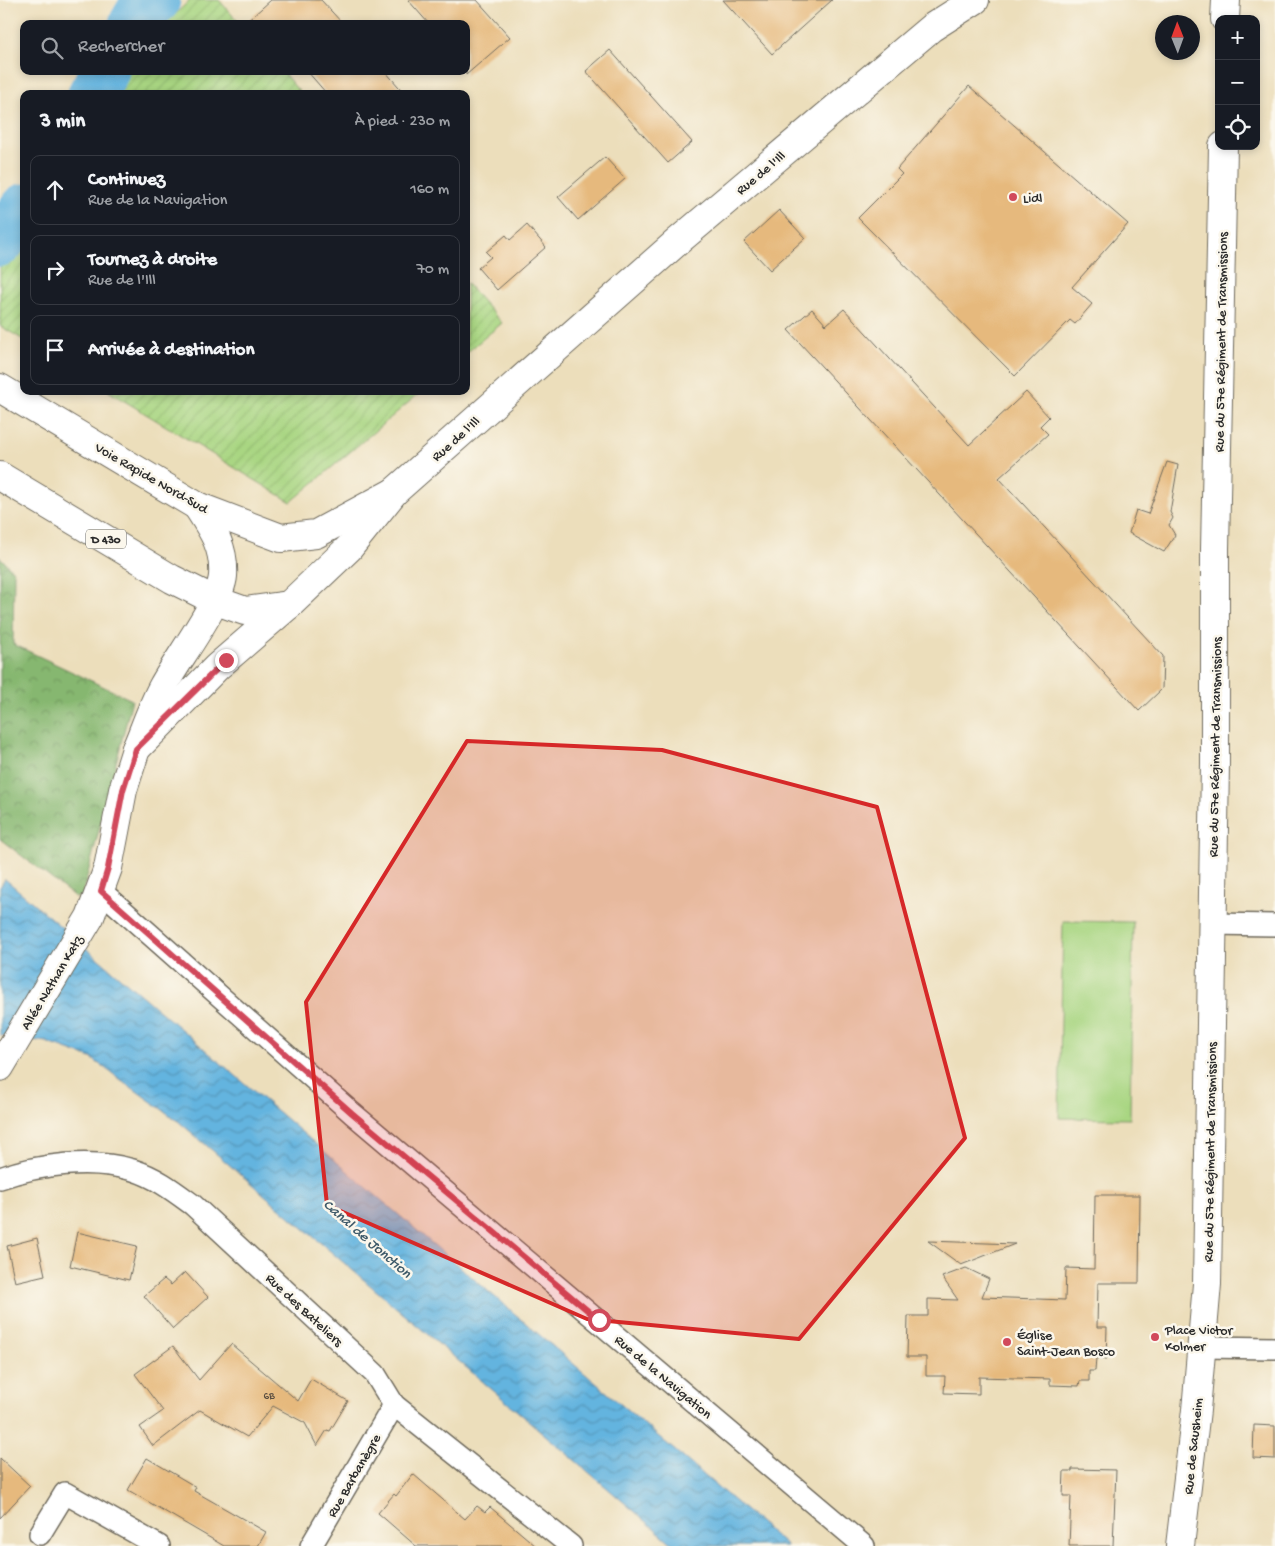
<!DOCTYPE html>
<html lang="fr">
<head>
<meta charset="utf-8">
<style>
  body { margin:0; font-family:"Gochi Hand",sans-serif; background:#242831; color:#f1f3f6 }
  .controls { position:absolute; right:15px; top:15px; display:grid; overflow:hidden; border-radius:10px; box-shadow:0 2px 8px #0003 }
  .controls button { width:45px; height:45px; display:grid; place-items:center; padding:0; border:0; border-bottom:1px solid #363941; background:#171b24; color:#f1f3f6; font:25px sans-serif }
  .compass { position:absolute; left:1155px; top:15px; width:45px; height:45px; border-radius:50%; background:#171b24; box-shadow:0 2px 8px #0003; rotate:359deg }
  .stop { position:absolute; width:15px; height:15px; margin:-11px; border:4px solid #d1495b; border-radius:50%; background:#fff }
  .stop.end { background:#d1495b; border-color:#fff; box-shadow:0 1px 5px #0008 }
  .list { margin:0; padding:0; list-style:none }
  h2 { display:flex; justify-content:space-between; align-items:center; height:65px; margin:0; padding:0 20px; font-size:21px }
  h2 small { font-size:16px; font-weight:400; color:#9ea1a6 }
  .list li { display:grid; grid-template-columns:32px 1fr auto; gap:15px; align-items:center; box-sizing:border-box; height:70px; margin:0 10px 10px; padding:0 10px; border:1px solid #363941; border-radius:10px }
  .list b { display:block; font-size:19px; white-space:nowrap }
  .list p { margin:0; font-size:16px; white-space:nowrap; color:#9ea1a6 }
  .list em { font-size:16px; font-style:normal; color:#9ea1a6 }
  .icon { flex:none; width:28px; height:28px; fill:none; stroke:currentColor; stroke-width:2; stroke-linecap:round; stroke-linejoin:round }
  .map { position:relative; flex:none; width:1275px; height:1546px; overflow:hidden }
  .search { position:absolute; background:#171b24; box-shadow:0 2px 8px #0003; left:20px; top:20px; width:450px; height:55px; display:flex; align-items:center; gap:12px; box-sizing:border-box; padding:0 18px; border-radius:10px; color:#9ea1a6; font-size:19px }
  .panel { position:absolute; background:#171b24; box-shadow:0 2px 8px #0003; left:20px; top:90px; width:450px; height:305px; border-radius:10px }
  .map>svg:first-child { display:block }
</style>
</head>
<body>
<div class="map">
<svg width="1275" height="1546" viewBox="0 0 1275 1546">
  <defs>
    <pattern id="forest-crowns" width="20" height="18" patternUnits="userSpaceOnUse" patternTransform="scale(1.25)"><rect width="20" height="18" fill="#86b770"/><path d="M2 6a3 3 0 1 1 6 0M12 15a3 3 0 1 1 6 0" fill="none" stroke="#6e955c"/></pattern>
    <pattern id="garden-furrows" width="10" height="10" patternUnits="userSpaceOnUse" patternTransform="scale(1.25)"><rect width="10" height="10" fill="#a9d682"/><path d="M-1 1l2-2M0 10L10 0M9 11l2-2" fill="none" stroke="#92b870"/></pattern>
    <pattern id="water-waves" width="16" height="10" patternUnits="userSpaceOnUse" patternTransform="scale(1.25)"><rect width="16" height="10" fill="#64b4df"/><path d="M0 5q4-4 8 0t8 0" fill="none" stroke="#5393b5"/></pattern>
  </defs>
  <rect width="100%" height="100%" fill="#fbf7ec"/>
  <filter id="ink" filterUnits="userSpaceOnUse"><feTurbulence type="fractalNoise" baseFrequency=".02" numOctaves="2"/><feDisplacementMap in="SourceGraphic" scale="10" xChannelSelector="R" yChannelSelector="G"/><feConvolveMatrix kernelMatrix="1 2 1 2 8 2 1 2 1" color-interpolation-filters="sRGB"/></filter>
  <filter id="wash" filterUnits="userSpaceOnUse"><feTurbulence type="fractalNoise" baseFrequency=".0096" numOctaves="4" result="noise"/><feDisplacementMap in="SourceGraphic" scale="20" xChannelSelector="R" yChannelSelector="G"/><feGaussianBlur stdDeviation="1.12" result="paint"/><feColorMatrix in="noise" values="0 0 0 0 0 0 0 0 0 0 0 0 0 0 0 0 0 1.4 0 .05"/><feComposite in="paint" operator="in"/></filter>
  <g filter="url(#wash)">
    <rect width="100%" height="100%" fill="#ecdebb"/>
    <polygon fill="#a9d682" stroke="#6a8056" points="1063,921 1133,922 1130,1119 1059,1118"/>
    <polygon fill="url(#forest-crowns)" stroke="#58714e" points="0,557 14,572 13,644 132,700 82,897 75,897 0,839"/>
    <g fill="url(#garden-furrows)" stroke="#6a8056">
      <polygon points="190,0 219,0 240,24 165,24"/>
      <polygon points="123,71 282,71 301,94 110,94"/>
      <polygon points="24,236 24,340 0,326 0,264"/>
      <polygon points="466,283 502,323 466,353"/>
      <polygon points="108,391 422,391 291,502"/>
    </g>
    <polygon fill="url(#water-waves)" stroke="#487085" points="5,879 787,1546 675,1546 178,1121 91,1058 46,1042 0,1035 0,887"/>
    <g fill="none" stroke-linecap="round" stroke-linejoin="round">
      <g stroke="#64b4df" stroke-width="49">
        <polyline points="133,24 140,12 156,0"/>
        <polyline points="92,94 105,71"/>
        <polyline points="0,242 24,208"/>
      </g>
    </g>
    <g id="blocks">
      <g fill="#e6b97d">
        <polygon points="271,0 321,0 343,24 244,24"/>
        <polygon points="408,0 477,0 510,37 466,75 466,24 429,24"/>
        <polygon points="723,0 832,0 772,54"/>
        <polygon points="610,50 692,142 668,163 586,71"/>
        <polygon points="307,71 385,71 405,94 327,94"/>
        <polygon points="969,86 1128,224 1072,287 1092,304 1075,324 1070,320 1015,376 858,218 902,174 897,169"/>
        <polygon points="605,157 625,179 578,220 558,197"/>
        <polygon points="779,210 805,238 770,270 744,242"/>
        <polygon points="527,225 546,247 497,290 478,268 491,257 486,252 506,235 510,240"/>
        <polygon points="812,309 826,325 844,309 969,445 1026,392 1049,417 1040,426 1048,434 999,478 1163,656 1162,689 1139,711 788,330"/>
        <polygon points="1167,462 1178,465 1170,512 1173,518 1169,525 1175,535 1164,552 1129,533 1136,510 1148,514"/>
        <polygon points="1095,1195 1140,1195 1139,1283 1098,1283 1097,1327 1107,1327 1106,1359 1096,1358 1095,1371 1089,1371 1089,1381 1080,1381 1079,1386 1050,1385 1050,1379 979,1377 979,1394 944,1393 945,1376 926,1376 926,1357 907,1357 908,1316 928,1316 928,1299 958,1300 942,1277 966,1268 989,1279 982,1297 1065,1300 1066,1268 1094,1269"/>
        <polygon points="77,1232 137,1246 129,1280 70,1266"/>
        <polygon points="37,1238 45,1275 15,1282 7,1246"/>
        <polygon points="928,1241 1015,1244 961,1265"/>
        <polygon points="185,1272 208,1297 173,1329 144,1296 164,1279 171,1285"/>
        <polygon points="231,1344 298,1401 311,1379 348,1401 330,1431 327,1430 317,1446 305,1423 273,1406 247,1437 200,1410 153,1446 140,1427 163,1411 135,1374 173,1346 199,1380"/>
        <polygon points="1254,1425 1275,1426 1275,1459 1253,1458"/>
        <polygon points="0,1458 30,1486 0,1518"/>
        <polygon points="147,1458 196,1487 194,1491 266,1532 258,1546 224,1546 128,1490"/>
        <polygon points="1072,1469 1116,1470 1113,1546 1069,1546 1071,1496 1063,1496 1064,1471 1072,1471"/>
        <polygon points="413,1474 465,1519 477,1506 485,1512 490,1507 536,1546 416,1546 378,1513 394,1494 396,1496"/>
      </g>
    </g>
  </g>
  <g filter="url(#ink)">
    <use href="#blocks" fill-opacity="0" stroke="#6f6a5d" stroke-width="1"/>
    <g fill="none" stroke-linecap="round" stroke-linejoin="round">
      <g stroke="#6f6a5d" stroke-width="24">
        <g id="street">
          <polyline points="101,891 352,1113 864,1546"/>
          <polyline points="1211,924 1275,925"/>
          <path d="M0,1178c40,-14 92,-20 133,-8 23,7 41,21 60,35l182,169 19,31 177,141"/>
          <polyline points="1202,1347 1275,1348"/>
          <polyline points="40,1534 65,1493 159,1546"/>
          <polyline points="311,1546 394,1405"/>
        </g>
      </g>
      <g stroke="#6f6a5d" stroke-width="30">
        <g id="secondary">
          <polyline points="1225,19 1226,0"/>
          <polyline points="136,749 217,667 289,605 349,548 394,492 677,242 931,28 975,0"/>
          <polyline points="1180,1546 1196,1410 1207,1284 1215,763 1215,549 1223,146"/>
        </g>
      </g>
      <g stroke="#6f6a5d" stroke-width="30">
        <polyline id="primary" points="0,1067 90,917 108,868 123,790 136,749"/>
      </g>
      <g stroke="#6f6a5d" stroke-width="30">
        <g id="highway">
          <polyline points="0,388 197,506 281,538 316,534 394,492"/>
          <polyline points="0,476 172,579 214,600 245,611 289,605"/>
          <path d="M136,749c9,-21 16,-43 27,-63 14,-26 58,-84 60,-110 2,-29 -11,-47 -26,-70"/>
        </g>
      </g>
      <use href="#street" stroke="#fff" stroke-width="21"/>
      <use href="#secondary" stroke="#fff" stroke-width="28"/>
      <use href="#primary" stroke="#fff" stroke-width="28"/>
      <use href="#highway" stroke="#fff" stroke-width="28"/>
    </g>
  </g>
  <g fill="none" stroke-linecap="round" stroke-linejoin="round" filter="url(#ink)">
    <polyline stroke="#d1495b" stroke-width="6" points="226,660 136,749 123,790 108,868 101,891 352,1113 599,1320"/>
  </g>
  <path fill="#d62828" fill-opacity="0.2" stroke="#d62828" stroke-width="4" stroke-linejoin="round" d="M467,741l195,9 215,57 88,331 -166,201 -212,-20 -260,-114 -21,-203z"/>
  <g fill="#d1495b" stroke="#fbf7ec" stroke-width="2">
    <circle cx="1013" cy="197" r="5"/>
    <circle cx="1155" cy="1337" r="5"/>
    <circle cx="1007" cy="1342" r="5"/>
  </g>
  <g text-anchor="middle" stroke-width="5" stroke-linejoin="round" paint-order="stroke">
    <g font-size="11" fill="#5a4e40">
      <text x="269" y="1399">6B</text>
    </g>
    <rect fill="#fbf7ec" stroke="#696865" stroke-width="1" x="86" y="529.5" width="40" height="19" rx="4"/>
    <g font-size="12" font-weight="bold" fill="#2b2b2b">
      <text x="106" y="543">D 430</text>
    </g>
    <g font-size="14" fill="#2b2b2b" stroke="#fbf7ec">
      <text transform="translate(760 172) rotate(-40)" y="5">Rue de l'Ill</text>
      <text transform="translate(1220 342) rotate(-89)" y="5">Rue du 57e Régiment de Transmissions</text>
      <text transform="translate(455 438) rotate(-42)" y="5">Rue de l'Ill</text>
      <text transform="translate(152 477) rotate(30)" y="5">Voie Rapide Nord-Sud</text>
      <text transform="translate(1214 747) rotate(-89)" y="5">Rue du 57e Régiment de Transmissions</text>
      <text transform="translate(51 982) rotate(-59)" y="5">Allée Nathan Katz</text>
      <text transform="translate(1209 1152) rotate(-89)" y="5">Rue du 57e Régiment de Transmissions</text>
      <text transform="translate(305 1309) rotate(43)" y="5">Rue des Bateliers</text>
      <text transform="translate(664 1376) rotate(40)" y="5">Rue de la Navigation</text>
      <text transform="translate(1192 1446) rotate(-84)" y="5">Rue de Sausheim</text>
      <text transform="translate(353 1475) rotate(-60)" y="5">Rue Barbanègre</text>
    </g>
    <g font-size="14" fill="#2b2b2b" stroke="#fbf7ec" text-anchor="start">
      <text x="1023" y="202">Lidl</text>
      <text x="1165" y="1334">Place Victor<tspan x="1165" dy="16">Kolmer</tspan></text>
      <text x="1017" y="1339">Église<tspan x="1017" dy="16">Saint-Jean Bosco</tspan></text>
    </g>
    <g font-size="15" font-style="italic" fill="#3f5b6a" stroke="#fbf7ec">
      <text transform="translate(368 1238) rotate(41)" y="5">Canal de Jonction</text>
    </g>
  </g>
</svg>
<div class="controls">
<button>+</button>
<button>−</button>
<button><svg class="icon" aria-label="locate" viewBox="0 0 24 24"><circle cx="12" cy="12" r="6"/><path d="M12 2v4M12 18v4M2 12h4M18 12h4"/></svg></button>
</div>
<svg class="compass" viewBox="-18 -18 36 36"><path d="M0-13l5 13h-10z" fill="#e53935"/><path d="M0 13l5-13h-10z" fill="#9ea1a6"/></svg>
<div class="stop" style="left:599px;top:1320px"></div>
<div class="stop end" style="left:226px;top:660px"></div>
<div class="search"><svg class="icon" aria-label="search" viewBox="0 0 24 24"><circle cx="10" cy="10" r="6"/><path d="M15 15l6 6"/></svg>Rechercher</div>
<section class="panel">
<h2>3 min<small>À pied · 230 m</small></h2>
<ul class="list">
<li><svg class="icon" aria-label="ahead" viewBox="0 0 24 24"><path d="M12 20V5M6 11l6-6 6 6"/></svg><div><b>Continuez</b><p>Rue de la Navigation</p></div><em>160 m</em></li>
<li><svg class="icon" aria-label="right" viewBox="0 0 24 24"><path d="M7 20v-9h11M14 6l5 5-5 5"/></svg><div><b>Tournez à droite</b><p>Rue de l'Ill</p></div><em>70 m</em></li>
<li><svg class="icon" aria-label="arrive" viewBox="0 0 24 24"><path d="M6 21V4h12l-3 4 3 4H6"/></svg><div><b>Arrivée à destination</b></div></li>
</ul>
</section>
</div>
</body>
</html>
